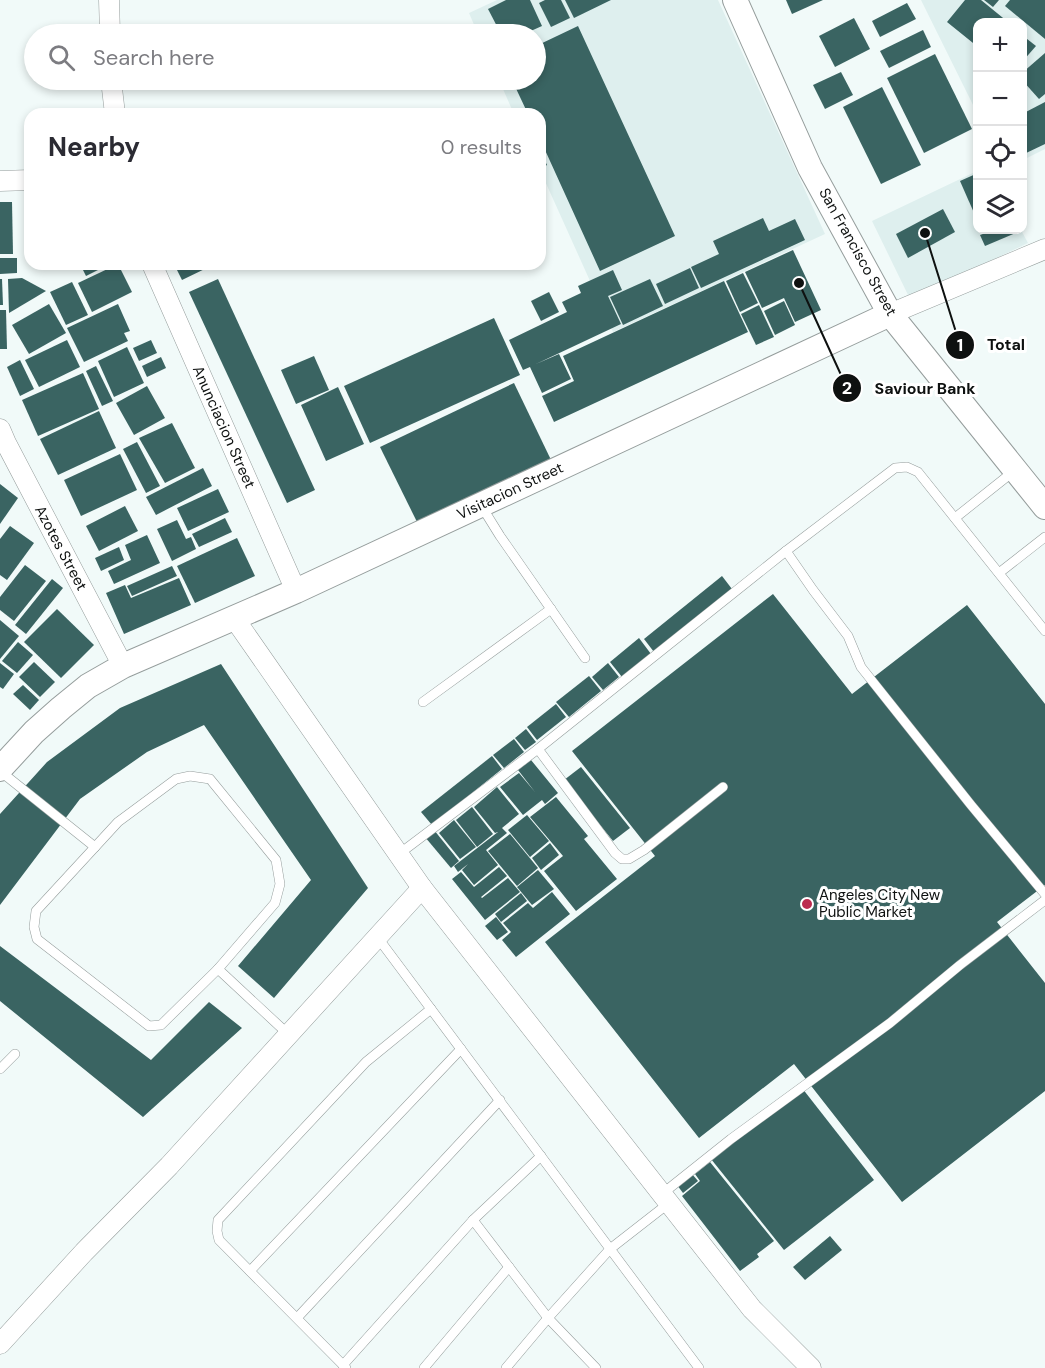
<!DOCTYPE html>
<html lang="en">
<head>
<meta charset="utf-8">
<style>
  body { margin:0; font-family:"DM Sans",sans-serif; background:#f2f2f3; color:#2b2b33 }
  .controls { position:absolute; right:18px; top:18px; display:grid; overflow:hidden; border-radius:12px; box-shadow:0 3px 9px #0003 }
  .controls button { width:54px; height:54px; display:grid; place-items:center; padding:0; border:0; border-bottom:2px solid #e1e1e2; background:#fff; color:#2b2b33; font:30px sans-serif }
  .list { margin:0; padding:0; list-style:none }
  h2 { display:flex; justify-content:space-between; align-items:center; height:78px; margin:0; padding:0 24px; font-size:26px }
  h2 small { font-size:20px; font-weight:400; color:#7c7c81 }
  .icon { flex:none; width:33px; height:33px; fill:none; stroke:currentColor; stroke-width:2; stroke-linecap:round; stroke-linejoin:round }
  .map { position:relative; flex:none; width:1045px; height:1368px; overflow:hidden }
  .search { position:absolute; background:#fff; box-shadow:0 3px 9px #0003; left:24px; top:24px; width:522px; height:66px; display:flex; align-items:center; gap:15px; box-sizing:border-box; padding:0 21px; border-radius:33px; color:#7c7c81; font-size:22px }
  .panel { position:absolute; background:#fff; box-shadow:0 3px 9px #0003; left:24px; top:108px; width:522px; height:162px; border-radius:18px }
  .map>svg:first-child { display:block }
</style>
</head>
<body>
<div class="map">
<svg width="1045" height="1368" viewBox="0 0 1045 1368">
  <rect width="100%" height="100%" fill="#f1faf9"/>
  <g fill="#deefee">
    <polygon points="497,0 718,0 825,234 613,332 540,170 540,114 514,114 499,80 536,80 536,34 478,34 469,13"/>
    <polygon points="921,0 1045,0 1045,149 1023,160 1022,22 978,22 977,113"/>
    <polygon points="977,171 978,230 1021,230 1028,243 910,299 872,221"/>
  </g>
  <g fill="#3a6462">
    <polygon points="506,0 530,0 542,26 524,34 501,34 488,9"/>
    <polygon points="545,0 561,0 570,18 551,27 539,3"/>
    <polygon points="565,0 611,0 574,18"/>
    <polygon points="786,0 823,0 792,14"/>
    <polygon points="965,0 981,0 1008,22 978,22 978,47 947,22"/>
    <polygon points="984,0 999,0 993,7"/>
    <polygon points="1010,0 1045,0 1045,39 1005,6"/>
    <polygon points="907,3 916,19 880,37 872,21"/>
    <polygon points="854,18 870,49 835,67 819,36"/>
    <polygon points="578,26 675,236 600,271 540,139 540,114 528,114 512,80 536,80 536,46"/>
    <polygon points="923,30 931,47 889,68 880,51"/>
    <polygon points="1022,35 1036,46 1022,62"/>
    <polygon points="1045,53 1045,94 1039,99 1022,80 1022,73"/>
    <polygon points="935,54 972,129 924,153 887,78"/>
    <polygon points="841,72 853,95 825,109 813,85"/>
    <polygon points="882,87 921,165 881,184 843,107"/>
    <polygon points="1045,102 1045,144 1022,155 1022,114"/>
    <polygon points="540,151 547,165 540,169"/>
    <polygon points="978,173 978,222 960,181"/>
    <polygon points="0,202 12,202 13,254 0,254"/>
    <polygon points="943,209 955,232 908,258 896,234"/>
    <polygon points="763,218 769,231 795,219 805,240 701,288 691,267 719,254 713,241"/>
    <polygon points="994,230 1017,230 1018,232 985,246 980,235"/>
    <polygon points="793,250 821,310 795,322 784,298 762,308 745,272"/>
    <polygon points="0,258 17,258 17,273 0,274"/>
    <polygon points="80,264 105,264 106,266 86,276"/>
    <polygon points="118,264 132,292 92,312 78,283"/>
    <polygon points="174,264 215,264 182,280"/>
    <polygon points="690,268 699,288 665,304 656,284"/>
    <polygon points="613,270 622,290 608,296 621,324 536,364 559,354 571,379 542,393 530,367 523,370 509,340 567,312 562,302 581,293 578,286"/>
    <polygon points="743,273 758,303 740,312 726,281"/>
    <polygon points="22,278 46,291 9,313 8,279"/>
    <polygon points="0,279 2,279 3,305 0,305"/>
    <polygon points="218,279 315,490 287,503 189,292"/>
    <polygon points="650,279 663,306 623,325 610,297"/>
    <polygon points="724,281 748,332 554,422 542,396 574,381 563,356"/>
    <polygon points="72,282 88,315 66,325 50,292"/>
    <polygon points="549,292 559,312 541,321 531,301"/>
    <polygon points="784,301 795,325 775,335 764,311"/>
    <polygon points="49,304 66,333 29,354 12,325"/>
    <polygon points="118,304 130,331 124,333 128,341 84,362 67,328"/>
    <polygon points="759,305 774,337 756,345 741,314"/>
    <polygon points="0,310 6,310 7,349 0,349"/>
    <polygon points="494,318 520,375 370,443 344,386"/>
    <polygon points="67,340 80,367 39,387 25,360"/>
    <polygon points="151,340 157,353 139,361 133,348"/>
    <polygon points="127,347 144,383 114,397 98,361"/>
    <polygon points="314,356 329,390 296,404 281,370"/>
    <polygon points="161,357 166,368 147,377 142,366"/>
    <polygon points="20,360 34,389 20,396 7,367"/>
    <polygon points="96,366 113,401 102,406 86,371"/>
    <polygon points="83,373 99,409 38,436 22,400"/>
    <polygon points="514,383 552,462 419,526 380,447"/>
    <polygon points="147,386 165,418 134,435 116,403"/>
    <polygon points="338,387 364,444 326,461 301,405"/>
    <polygon points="99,411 116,448 58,475 40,439"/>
    <polygon points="172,423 195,468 165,483 139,438"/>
    <polygon points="137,442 160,486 146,493 123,449"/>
    <polygon points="120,454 137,490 81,516 64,480"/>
    <polygon points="203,468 212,486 156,515 146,497"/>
    <polygon points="0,484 18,498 0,524"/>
    <polygon points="218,489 229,512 188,531 177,508"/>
    <polygon points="125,506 138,531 99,551 86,526"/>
    <polygon points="225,518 232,532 199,547 192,534"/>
    <polygon points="177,520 186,539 191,537 196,549 172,561 157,529"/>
    <polygon points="10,526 34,543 7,580 0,575 0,539"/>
    <polygon points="147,535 160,563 114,584 108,571 131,560 125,545"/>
    <polygon points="237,538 255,576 195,603 177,566"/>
    <polygon points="119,547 124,560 101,571 95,558"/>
    <polygon points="25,565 46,581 14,621 0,610 0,597"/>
    <polygon points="172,566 177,576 132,596 127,586"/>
    <polygon points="722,576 732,589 654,652 644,639"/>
    <polygon points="179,578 191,605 124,634 106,593 125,585 131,598"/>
    <polygon points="52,579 63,588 26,634 15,625"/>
    <polygon points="773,594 852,694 967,605 1045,704 1045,885 997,922 1045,983 1045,1091 902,1202 794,1064 699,1138 545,942 655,856 572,751"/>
    <polygon points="57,609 94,645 61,678 24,642"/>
    <polygon points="0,620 19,636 0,659"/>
    <polygon points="639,638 651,654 622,677 610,662"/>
    <polygon points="18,642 33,655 17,673 2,661"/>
    <polygon points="34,662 55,682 40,697 19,677"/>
    <polygon points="0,663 14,674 3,689 0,687"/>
    <polygon points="608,663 619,677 603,690 592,677"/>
    <polygon points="221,664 368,888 274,998 238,966 311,880 204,725 147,752 80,799 0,905 0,814 47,762 120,708"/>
    <polygon points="589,676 601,691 569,717 556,702"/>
    <polygon points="23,685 39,700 30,710 13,694"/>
    <polygon points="556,704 566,717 537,740 527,727"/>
    <polygon points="526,729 536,742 525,750 515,738"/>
    <polygon points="514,739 524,752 504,768 493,755"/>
    <polygon points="492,756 502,769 432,825 421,812"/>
    <polygon points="531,760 558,793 545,804 542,800 523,815 500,787 519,773 535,792 518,770"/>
    <polygon points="581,767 630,828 613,841 564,780"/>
    <polygon points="497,787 519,814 502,828 507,833 486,850 498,865 474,885 462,870 468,864 458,872 454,866 498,832 495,833 474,807"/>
    <polygon points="556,797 588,836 584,839 617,879 576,911 544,871 563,856 530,817"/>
    <polygon points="472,807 493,834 477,847 456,820"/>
    <polygon points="527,815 549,841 530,857 508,830"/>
    <polygon points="454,820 476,847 460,859 439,833"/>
    <polygon points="434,830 459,861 451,868 425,837"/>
    <polygon points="510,834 538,868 517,886 488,851"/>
    <polygon points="550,843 559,855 541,870 532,858"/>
    <polygon points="499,867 507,876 481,897 482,898 508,878 520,892 485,920 452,879 461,872 474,887"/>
    <polygon points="538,870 554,889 532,905 517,887"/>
    <polygon points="552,892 570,914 516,957 502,940 511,932 503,923 528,903 533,908"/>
    <polygon points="521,893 527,901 501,922 495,914"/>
    <polygon points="496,917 508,932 497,940 485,926"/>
    <polygon points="0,946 151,1060 209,1002 242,1028 143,1117 0,1001"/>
    <polygon points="802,1088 874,1180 784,1250 711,1159"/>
    <polygon points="710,1162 774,1241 757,1254 759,1257 740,1271 682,1196 700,1181 695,1174"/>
    <polygon points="692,1174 698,1181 683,1193 677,1185"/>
    <polygon points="830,1236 842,1250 805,1280 793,1267"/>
  </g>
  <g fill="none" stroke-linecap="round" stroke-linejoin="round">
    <g stroke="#959d9c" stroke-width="10">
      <g id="service">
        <polyline points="482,507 500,536 585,658"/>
        <polyline points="955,518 1014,471"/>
        <polyline points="786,551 813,590 848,636 861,667 971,805 1045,894"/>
        <polyline points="999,573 1045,537"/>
        <polyline points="423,702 551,609"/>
        <polyline points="538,749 615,853 622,859 629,859 644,850 723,787"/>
        <polyline points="0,771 95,847 118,822 176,779 190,776 210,779 276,860 280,884 275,903 218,969 289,1035"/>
        <polyline points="95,847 36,911 34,927 37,939 149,1026 161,1025 218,969"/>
        <polyline points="399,854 538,749 786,551 895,468 907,467 918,472 1045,631"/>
        <polyline points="378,938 699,1368"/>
        <polyline points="0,1069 15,1054"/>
        <polyline points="541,1156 473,1220 548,1318 610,1249 669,1203"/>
        <polyline points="662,1194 731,1139 890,1023 960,965 1045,900"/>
        <polyline points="250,1271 461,1049"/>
        <polyline points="297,1318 500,1100"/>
        <polyline points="343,1365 473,1220"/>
        <polyline points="346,1368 219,1240 217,1231 218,1220 366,1062 431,1009"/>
        <polyline points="424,1368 509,1267"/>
        <polyline points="506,1368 548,1318 596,1368"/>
      </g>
    </g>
    <g stroke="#959d9c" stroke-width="21">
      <g id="minor">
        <polyline points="109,0 110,34"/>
        <polyline points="111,80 115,114"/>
        <polyline points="0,181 30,180"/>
        <polyline points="152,264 296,591"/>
        <polyline points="890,314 1045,249"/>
        <polyline points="0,429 6,443 123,666"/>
        <polyline points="234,618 422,888 752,1309 811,1368"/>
        <polyline points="0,1344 84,1252 169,1166 422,888"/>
      </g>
    </g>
    <g stroke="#959d9c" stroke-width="26">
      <g id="tertiary">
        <polyline points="735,0 810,168 890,314 1045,507"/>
        <polyline points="0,769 34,732 61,708 88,686 123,666 296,591 890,314"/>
      </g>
    </g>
    <use href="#service" stroke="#fff" stroke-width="9"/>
    <use href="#minor" stroke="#fff" stroke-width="20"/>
    <use href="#tertiary" stroke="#fff" stroke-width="24"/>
  </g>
  <circle fill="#bb2b4f" stroke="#fff" stroke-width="2" cx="807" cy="904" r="6"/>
  <g text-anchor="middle" stroke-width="6" stroke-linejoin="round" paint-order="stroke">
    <g font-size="15" fill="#0e1110" stroke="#fff">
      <text transform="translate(858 252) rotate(61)" y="5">San Francisco Street</text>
      <text transform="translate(224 427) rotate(66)" y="5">Anunciacion Street</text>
      <text transform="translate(510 491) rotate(-25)" y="5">Visitacion Street</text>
      <text transform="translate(61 548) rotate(62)" y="5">Azotes Street</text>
    </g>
    <g font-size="15" fill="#0e1110" stroke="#fff" text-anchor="start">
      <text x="819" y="900">Angeles City New<tspan x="819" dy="17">Public Market</tspan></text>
    </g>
  </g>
  <path fill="none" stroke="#0e1110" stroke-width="2" d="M925 233L960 345M799 283L847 388"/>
  <g fill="#0e1110" stroke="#fff" stroke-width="2">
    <circle cx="925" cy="233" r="6"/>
    <circle cx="799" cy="283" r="6"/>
    <circle cx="960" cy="345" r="15"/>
    <circle cx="847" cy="388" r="15"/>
  </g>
  <g font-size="18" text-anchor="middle" font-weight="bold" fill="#fff">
    <text x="960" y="351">1</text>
    <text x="847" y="394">2</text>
  </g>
  <g font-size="16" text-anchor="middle" font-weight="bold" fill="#0e1110" stroke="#fff" stroke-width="6" stroke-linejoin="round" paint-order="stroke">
    <text x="1006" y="350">Total</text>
    <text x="925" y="394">Saviour Bank</text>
  </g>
</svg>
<div class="controls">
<button>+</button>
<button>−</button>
<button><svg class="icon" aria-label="locate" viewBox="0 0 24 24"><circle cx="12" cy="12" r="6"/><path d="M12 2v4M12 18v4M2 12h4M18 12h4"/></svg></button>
<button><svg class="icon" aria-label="layers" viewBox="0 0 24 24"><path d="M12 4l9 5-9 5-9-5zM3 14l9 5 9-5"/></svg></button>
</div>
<div class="search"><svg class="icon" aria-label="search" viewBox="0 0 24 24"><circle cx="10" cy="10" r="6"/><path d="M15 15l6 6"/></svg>Search here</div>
<section class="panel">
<h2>Nearby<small>0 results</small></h2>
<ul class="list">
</ul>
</section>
</div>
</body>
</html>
